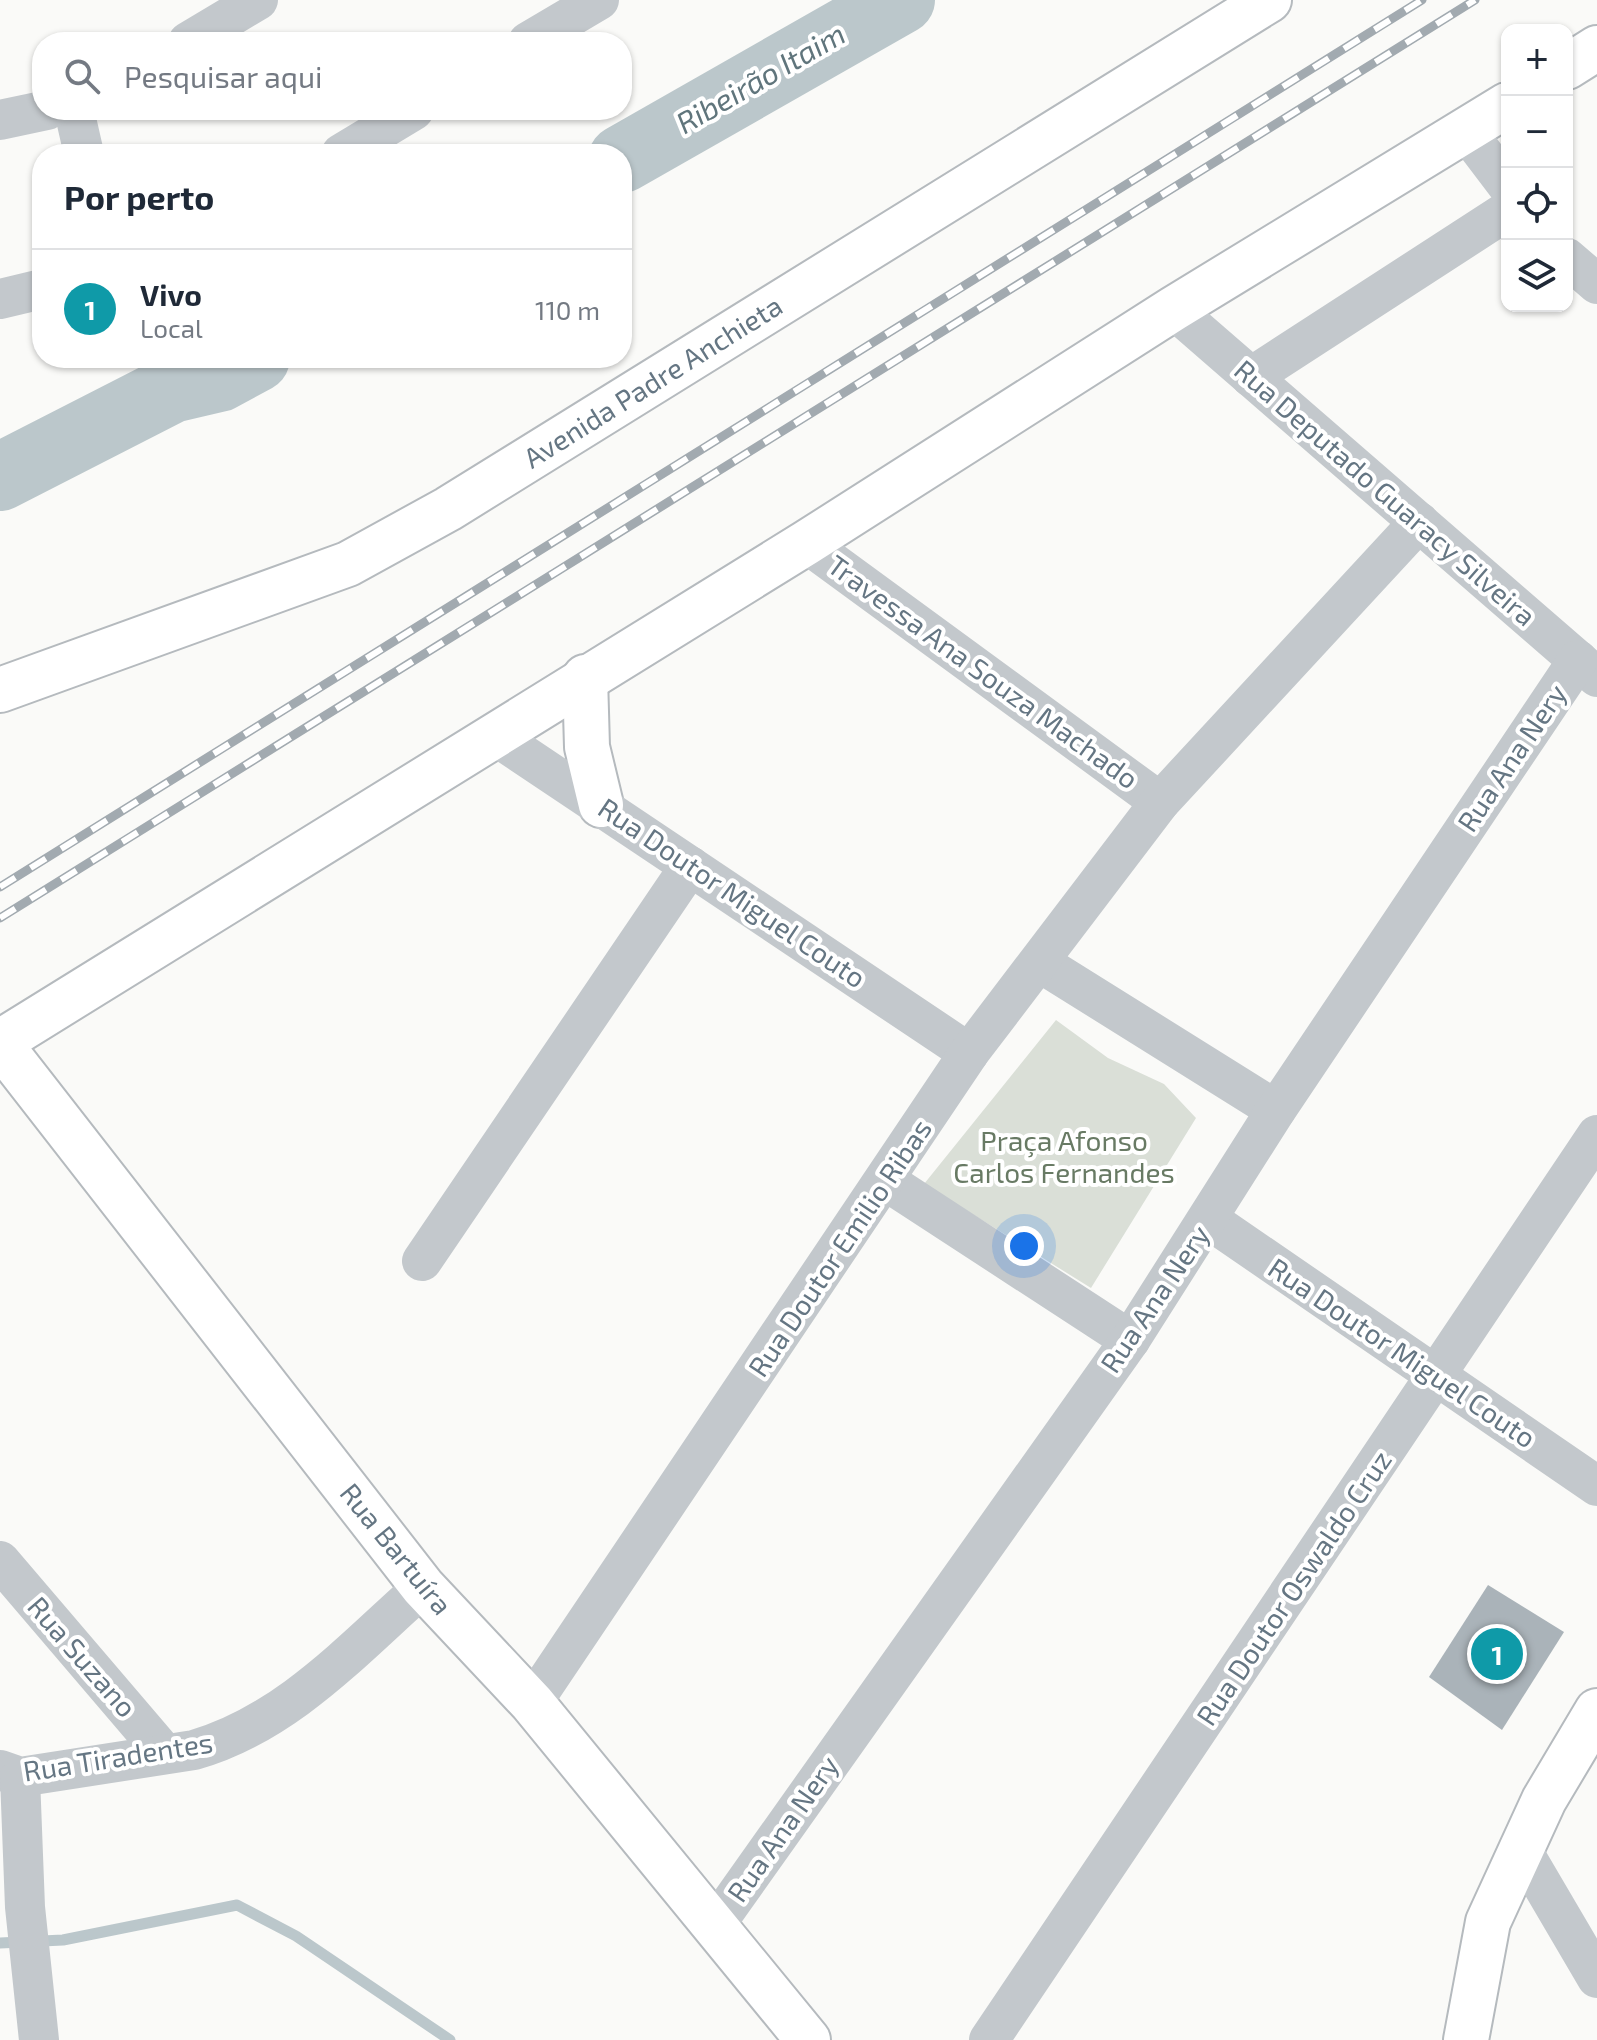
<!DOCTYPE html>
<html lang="pt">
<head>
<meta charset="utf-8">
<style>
  body { margin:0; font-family:"Exo 2",sans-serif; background:#f2f2f3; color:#1f2937 }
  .controls { position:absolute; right:24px; top:24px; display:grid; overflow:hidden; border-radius:16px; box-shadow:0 2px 6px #0004 }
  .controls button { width:72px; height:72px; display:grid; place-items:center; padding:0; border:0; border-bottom:2px solid #e0e1e3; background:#fff; color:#1f2937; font:40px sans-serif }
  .you { position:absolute; left:1024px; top:1246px; width:28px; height:28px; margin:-20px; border:6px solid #fff; border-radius:50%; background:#1a73e8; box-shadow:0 0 0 12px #1a73e833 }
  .badge { display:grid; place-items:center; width:52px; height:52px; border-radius:50%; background:#7c3aed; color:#fff; font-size:26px; font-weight:700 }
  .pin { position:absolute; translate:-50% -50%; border:4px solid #fff; box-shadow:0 2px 8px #0006 }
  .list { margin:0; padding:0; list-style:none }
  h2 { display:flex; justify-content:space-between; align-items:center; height:104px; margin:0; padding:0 32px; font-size:34px }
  h2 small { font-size:26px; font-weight:400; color:#747a83 }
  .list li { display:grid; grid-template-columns:52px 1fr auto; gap:24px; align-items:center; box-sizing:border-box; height:120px; padding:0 32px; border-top:2px solid #e0e1e3 }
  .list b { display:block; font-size:30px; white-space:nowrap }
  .list p { margin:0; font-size:26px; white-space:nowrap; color:#747a83 }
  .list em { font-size:26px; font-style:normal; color:#747a83 }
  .icon { flex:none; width:44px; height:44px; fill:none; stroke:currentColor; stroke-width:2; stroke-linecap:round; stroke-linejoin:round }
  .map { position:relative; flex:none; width:1597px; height:2040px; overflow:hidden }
  .search { position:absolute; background:#fff; box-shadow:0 2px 6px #0004; left:32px; top:32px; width:600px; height:88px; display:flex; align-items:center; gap:20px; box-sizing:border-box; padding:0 28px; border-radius:32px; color:#747a83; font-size:30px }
  .panel { position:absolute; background:#fff; box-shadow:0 2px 6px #0004; left:32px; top:144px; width:600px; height:224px; border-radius:32px }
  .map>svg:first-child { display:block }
</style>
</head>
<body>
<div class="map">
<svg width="1597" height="2040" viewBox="0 0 1597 2040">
  <rect width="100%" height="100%" fill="#fafaf8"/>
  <polygon fill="#dadfd7" points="1056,1020 1108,1058 1164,1084 1196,1118 1091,1288 924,1184"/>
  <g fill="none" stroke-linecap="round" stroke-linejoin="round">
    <polyline stroke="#bbc7cb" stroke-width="11" points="0,1943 63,1940 237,1905 296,1936 450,2040"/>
    <g stroke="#bbc7cb" stroke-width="68">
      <polyline points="622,159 901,0"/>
      <polyline points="0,477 172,389 219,378 256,358"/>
    </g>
  </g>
  <polygon fill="#aab3b9" points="1488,1585 1564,1632 1502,1730 1429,1677"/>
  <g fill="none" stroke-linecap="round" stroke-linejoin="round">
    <g stroke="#b5babe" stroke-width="48">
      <g id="major">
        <polyline points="1567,67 1597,48"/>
        <polyline points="585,677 587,747 601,805"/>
        <polyline points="0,690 348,564 448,509 1269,0"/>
        <polyline points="0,1042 806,543 1173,309 1507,105"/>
        <polyline points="0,1044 423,1587 532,1703 808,2040"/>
        <polyline points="1466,2040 1488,1922 1544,1800 1597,1711"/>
      </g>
    </g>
    <g stroke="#c3c8cc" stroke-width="40">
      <polyline points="188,42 258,0"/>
      <polyline points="528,42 599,0"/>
      <polyline points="74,110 84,154"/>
      <polyline points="0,120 47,110"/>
      <polyline points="1466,131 1507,185"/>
      <polyline points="341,154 414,110"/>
      <polyline points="1567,258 1597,284"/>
      <polyline points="0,299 42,289"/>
      <polyline points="1173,309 1597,677"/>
      <polyline points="1251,377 1507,211"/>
      <polyline points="806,543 1160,802"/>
      <polyline points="494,735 969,1053"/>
      <polyline points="1039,962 1276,1110"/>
      <polyline points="886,1181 1130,1340"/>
      <polyline points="1208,1219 1597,1486"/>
      <polyline points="422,1261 690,866"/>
      <polyline points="0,1561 164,1753"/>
      <polyline points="532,1703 969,1053 1160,802 1419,522"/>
      <path d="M0,1770l20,7 174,-27c92,-26 159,-101 229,-163"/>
      <polyline points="20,1777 25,1907 39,2040"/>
      <polyline points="1520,1847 1597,1978"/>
      <polyline points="715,1925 1130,1340 1276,1110 1578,660"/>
      <polyline points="989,2040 1597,1135"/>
    </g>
    <use href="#major" stroke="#fff" stroke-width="44"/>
    <g stroke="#a2aab0" stroke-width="9">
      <g id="rail">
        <polyline points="0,887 1422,0"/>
        <polyline points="0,918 1475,0"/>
      </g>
    </g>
    <use href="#rail" stroke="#fff" stroke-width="6" stroke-dasharray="18" stroke-linecap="butt"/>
  </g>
  <g text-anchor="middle" stroke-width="8" stroke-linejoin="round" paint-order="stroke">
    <g font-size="28" fill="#657683" stroke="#fff">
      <text transform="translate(653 382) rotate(-32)" y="10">Avenida Padre Anchieta</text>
      <text transform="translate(1385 493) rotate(41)" y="10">Rua Deputado Guaracy Silveira</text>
      <text transform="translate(983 672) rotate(36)" y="10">Travessa Ana Souza Machado</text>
      <text transform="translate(1512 758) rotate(-56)" y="10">Rua Ana Nery</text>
      <text transform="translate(732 893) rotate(34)" y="10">Rua Doutor Miguel Couto</text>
      <text transform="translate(840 1248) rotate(-56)" y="10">Rua Doutor Emilio Ribas</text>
      <text transform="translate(1155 1299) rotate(-56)" y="10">Rua Ana Nery</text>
      <text transform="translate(1402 1353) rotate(34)" y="10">Rua Doutor Miguel Couto</text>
      <text transform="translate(396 1549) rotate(51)" y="10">Rua Bartuíra</text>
      <text transform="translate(1294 1588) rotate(-56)" y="10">Rua Doutor Oswaldo Cruz</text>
      <text transform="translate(82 1657) rotate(49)" y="10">Rua Suzano</text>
      <text transform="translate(118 1757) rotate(-9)" y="10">Rua Tiradentes</text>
      <text transform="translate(783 1829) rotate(-55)" y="10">Rua Ana Nery</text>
    </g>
    <g font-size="28" fill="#687a64" stroke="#fff">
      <text x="1064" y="1151">Praça Afonso<tspan x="1064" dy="32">Carlos Fernandes</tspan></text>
    </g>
    <g font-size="30" font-style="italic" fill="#60757c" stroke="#fff">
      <text transform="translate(761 79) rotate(-30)" y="10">Ribeirão Itaim</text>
    </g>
  </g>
</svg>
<div class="controls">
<button>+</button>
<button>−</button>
<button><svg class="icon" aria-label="locate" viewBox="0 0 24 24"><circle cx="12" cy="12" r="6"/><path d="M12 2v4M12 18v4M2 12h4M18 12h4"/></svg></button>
<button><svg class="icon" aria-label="layers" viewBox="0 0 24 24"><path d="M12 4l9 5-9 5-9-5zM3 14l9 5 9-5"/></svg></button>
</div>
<div class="you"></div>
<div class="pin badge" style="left:1497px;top:1654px;background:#0f9aa8">1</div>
<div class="search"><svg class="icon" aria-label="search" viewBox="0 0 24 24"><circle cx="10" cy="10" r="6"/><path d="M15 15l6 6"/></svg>Pesquisar aqui</div>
<section class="panel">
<h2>Por perto<small></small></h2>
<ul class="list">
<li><span class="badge" style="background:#0f9aa8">1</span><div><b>Vivo</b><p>Local</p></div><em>110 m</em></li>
</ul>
</section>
</div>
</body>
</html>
